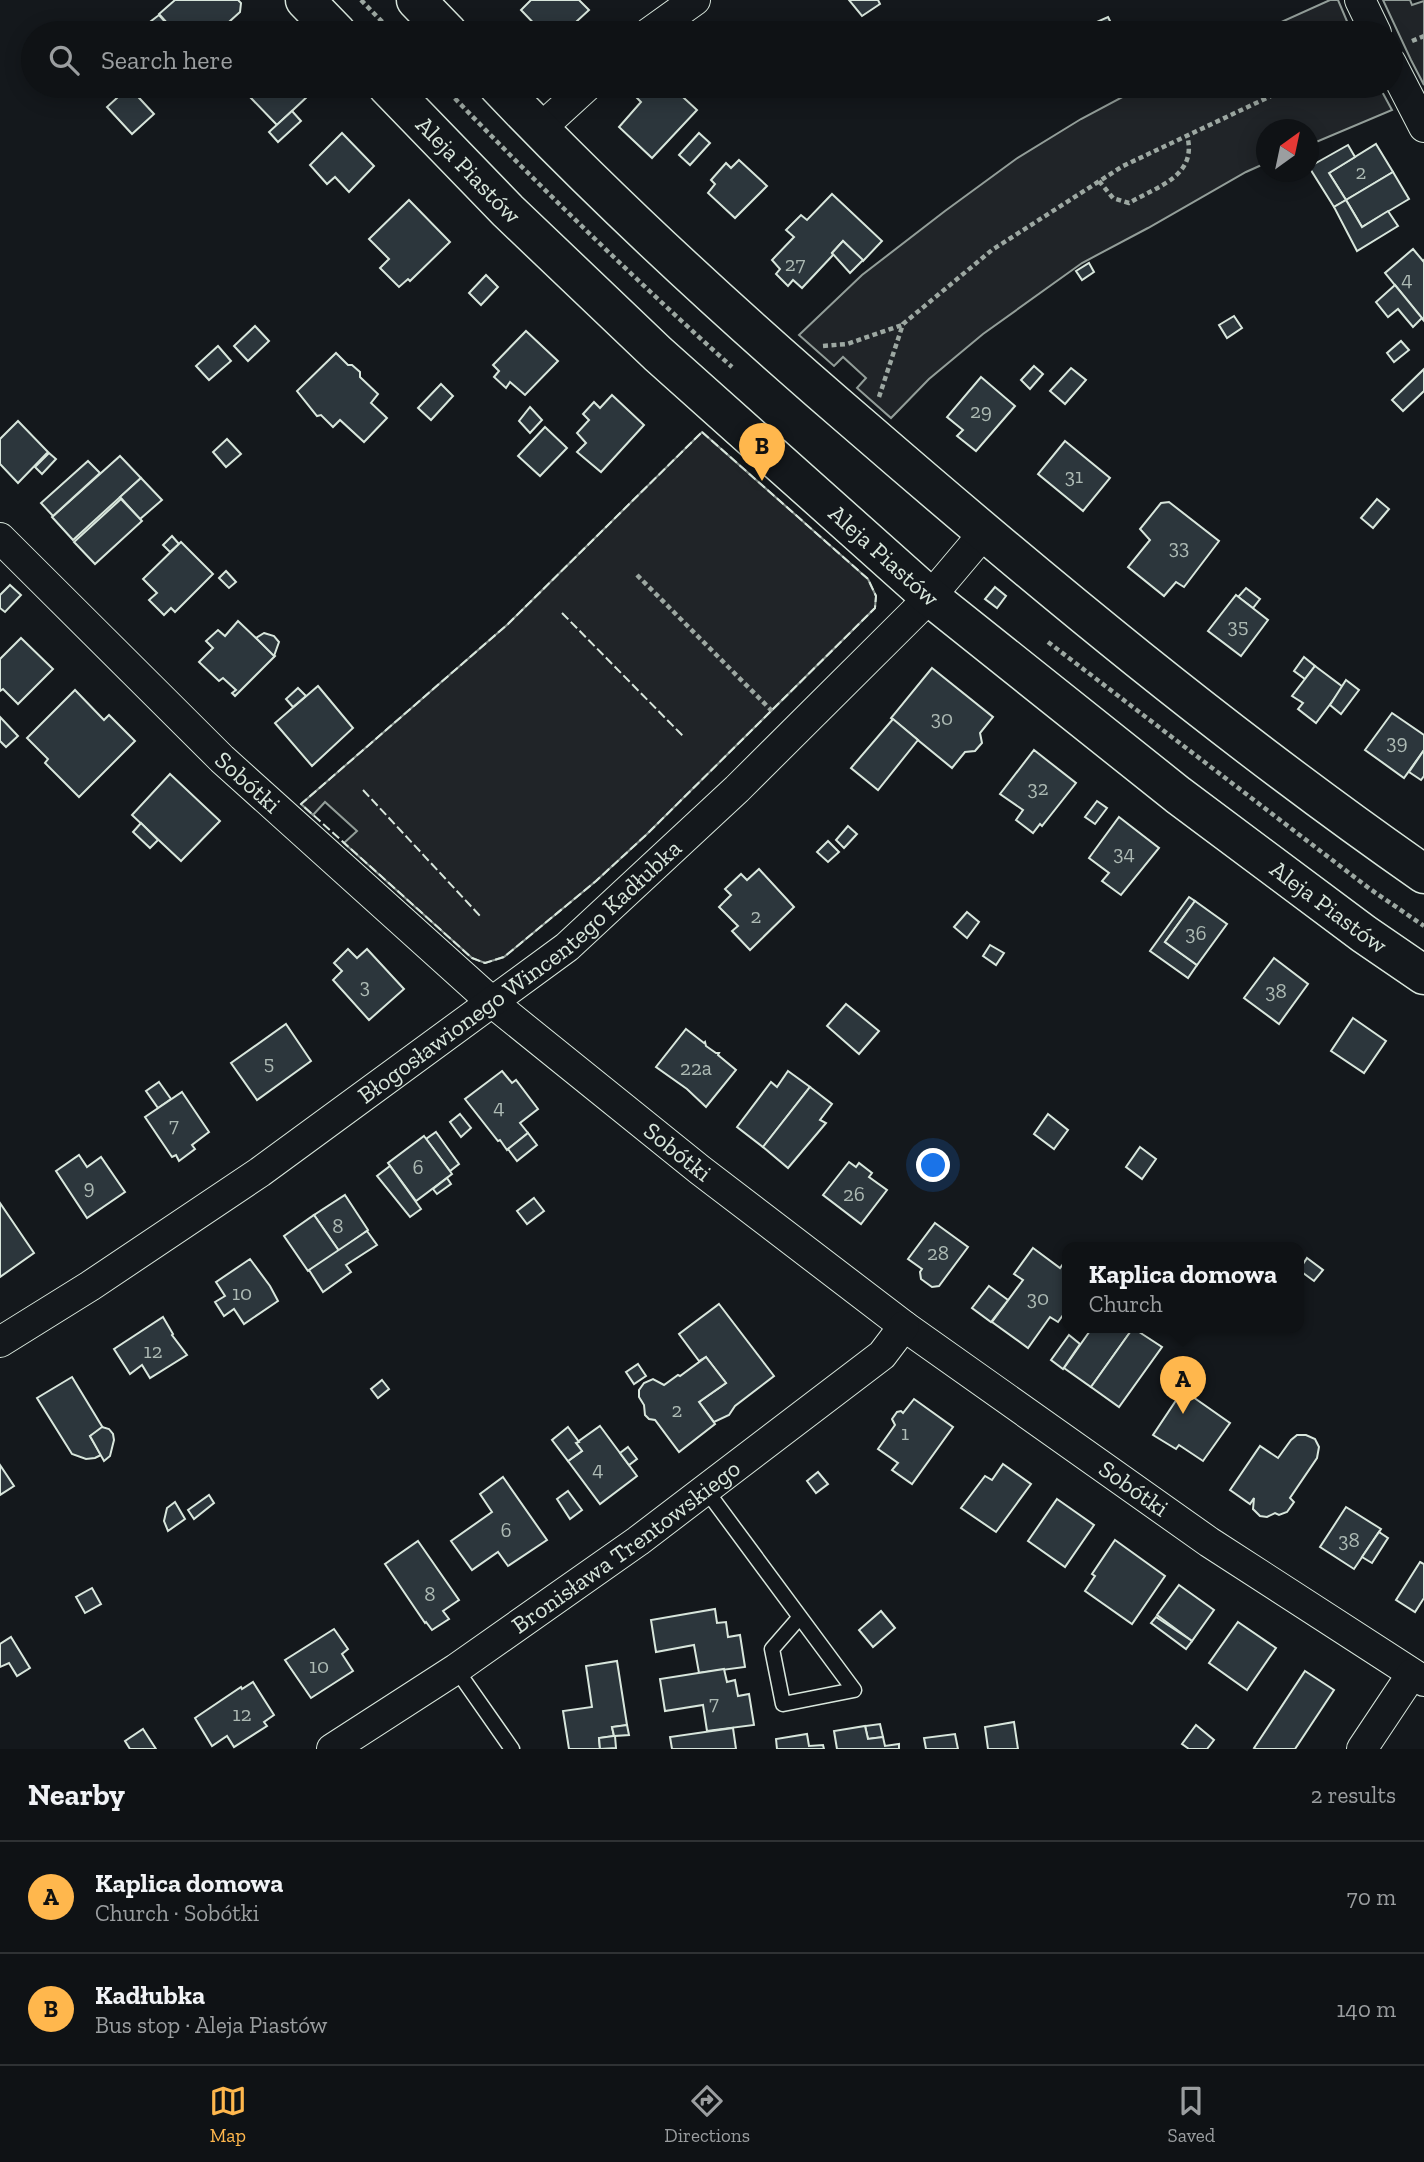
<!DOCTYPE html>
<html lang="en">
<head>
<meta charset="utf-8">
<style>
  body { margin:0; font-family:"Zilla Slab",serif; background:#181b1e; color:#f1f3f6 }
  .compass { position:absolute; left:1256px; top:119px; width:63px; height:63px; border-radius:50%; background:#0f1215; box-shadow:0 4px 18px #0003; rotate:33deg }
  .you { position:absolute; left:934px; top:1166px; width:24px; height:24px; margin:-18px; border:5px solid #fff; border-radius:50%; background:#1a73e8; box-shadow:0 0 0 10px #1a73e833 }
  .badge { display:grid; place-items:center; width:46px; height:46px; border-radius:50%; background:#ffb74d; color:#111; font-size:23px; font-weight:700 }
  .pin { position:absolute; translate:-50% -58px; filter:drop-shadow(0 2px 4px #0008) }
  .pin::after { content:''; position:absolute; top:37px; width:24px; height:21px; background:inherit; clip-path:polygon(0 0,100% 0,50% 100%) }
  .popup { position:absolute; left:1062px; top:1242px; width:242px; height:91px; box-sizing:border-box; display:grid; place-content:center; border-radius:14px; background:#0f1215; filter:drop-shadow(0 2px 5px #0005); font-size:23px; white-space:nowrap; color:#9b9ea0 }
  .popup b { font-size:26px; color:#f1f3f6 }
  .popup::after { content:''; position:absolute; left:50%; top:100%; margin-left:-14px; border:14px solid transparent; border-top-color:#0f1215 }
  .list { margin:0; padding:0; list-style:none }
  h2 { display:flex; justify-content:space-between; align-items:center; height:91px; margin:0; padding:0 28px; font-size:30px }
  h2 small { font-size:23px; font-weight:400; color:#9b9ea0 }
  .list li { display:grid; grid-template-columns:46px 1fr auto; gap:21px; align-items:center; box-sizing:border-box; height:112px; padding:0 28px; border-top:2px solid #2f3234 }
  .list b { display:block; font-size:26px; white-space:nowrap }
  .list p { margin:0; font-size:23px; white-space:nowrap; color:#9b9ea0 }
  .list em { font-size:23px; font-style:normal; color:#9b9ea0 }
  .icon { flex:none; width:38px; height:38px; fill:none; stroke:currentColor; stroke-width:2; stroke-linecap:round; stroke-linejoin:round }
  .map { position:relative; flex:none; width:1424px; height:1749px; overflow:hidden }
  .search { position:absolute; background:#0f1215; box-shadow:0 4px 18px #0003; left:21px; right:21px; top:21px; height:77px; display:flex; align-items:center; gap:18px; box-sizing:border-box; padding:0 24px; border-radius:38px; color:#9b9ea0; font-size:26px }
  .sheet { height:315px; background:#0f1215 }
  nav { display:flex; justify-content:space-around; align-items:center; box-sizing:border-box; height:98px; border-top:2px solid #2f3234; background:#0f1215; font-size:19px; color:#9b9ea0 }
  nav a { display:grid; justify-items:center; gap:4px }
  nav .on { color:#ffb74d }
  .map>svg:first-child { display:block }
</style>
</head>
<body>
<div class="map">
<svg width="1424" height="1749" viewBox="0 0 1424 1749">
  <rect width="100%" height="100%" fill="#14181c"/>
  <g fill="#202428" stroke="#939e99" stroke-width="2">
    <polygon points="1330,0 1338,0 1352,33 1257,33"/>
    <polygon points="1383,0 1410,0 1412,5 1424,1 1424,85 1411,60"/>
    <polygon points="1143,86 1379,86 1392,110 1309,145 1308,130 1266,130 1266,163 1246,172 1148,228 1082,263 983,334 929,379 891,418 857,388 866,378 843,357 834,366 799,335 862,275 945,211 1016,159 1081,119"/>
    <polygon points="702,432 868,579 876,596 875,608 646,835 596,881 504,957 485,963 472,958 344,843 357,831 325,802 313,815 301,804 508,624"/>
  </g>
  <g fill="#2c363c" stroke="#d8e6dc" stroke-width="2">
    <polygon points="175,0 238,0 241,3 240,12 229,22 232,26 223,33 176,33 159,14"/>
    <polygon points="531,0 579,0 589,10 564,33 543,33 521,10"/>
    <polygon points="849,0 878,0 880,4 862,16"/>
    <polygon points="159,15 175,33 176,33 153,33 146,25"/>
    <polygon points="1108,17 1116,33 1072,33"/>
    <polygon points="260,86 313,86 308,91 310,94 277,125 249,96"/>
    <polygon points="647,86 654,90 658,86 671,86 697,110 652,158 619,127 641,102 637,98"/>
    <polygon points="129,87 154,114 132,134 107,107"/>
    <polygon points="292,111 301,121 278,142 269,132"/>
    <polygon points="342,133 374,166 349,192 335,177 327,184 310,165"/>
    <polygon points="699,133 710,143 690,165 679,155"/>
    <polygon points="1376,144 1393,172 1346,200 1329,173"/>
    <polygon points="1348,145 1355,157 1329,173 1346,200 1334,207 1309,167"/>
    <polygon points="739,160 767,186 735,218 708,193 715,184 711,180 726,163 731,168"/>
    <polygon points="1393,172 1409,199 1362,227 1346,200"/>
    <polygon points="832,194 882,241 863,261 843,241 832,253 833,255 802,288 793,280 788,286 776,274 780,269 772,260 794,237 786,230 801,215 807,220"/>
    <polygon points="409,200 450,242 410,281 408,279 399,287 380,268 389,259 369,239"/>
    <polygon points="1346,200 1362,227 1388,211 1398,226 1357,251 1334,207"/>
    <polygon points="843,241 863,260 850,273 832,253"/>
    <polygon points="1413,249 1423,261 1424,260 1424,321 1385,273"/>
    <polygon points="1089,263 1094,272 1082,280 1076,271"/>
    <polygon points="486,275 498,287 481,305 469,293"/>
    <polygon points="1395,285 1422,318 1413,327 1398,309 1388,317 1376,302"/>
    <polygon points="1234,316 1242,328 1227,338 1219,325"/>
    <polygon points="255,326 269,341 248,361 234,346"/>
    <polygon points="526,331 558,361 525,395 510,382 506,388 494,377 499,371 493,365"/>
    <polygon points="1401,341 1409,350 1394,362 1387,353"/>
    <polygon points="218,346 231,361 209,380 196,366"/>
    <polygon points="336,353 348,365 352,365 360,372 360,377 378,394 371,403 387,418 364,442 340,420 333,427 321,415 317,416 297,391"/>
    <polygon points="1034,366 1043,374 1030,389 1021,380"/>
    <polygon points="1071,368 1086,380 1065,404 1050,391"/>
    <polygon points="1424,369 1424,391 1403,411 1392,400"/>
    <polygon points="981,377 1015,406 976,451 957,436 963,430 947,417"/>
    <polygon points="441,384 453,396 431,420 418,408"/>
    <polygon points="612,395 644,425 601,472 577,452 586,443 577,433 589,420 583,414 594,402 600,408"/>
    <polygon points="530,407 542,420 530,433 519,421"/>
    <polygon points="18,421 48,452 18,483 0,464 0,439"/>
    <polygon points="545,427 567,448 540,476 518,456"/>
    <polygon points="227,439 241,454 226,467 213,452"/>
    <polygon points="1065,441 1110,478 1083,511 1038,474"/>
    <polygon points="49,453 56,459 42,474 35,467"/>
    <polygon points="120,456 141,478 73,540 52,517"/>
    <polygon points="88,461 100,473 53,516 41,503"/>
    <polygon points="141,478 162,500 140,519 120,497"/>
    <polygon points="121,499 142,521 95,564 74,542"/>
    <polygon points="1377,499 1389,509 1373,528 1361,518"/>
    <polygon points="1169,502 1219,541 1184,587 1176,582 1164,596 1128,567 1150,540 1140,529 1161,503"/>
    <polygon points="172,536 179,544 170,552 163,545"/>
    <polygon points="181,542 213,574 175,612 171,608 164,615 149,600 157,593 143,579"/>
    <polygon points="226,571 236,582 229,588 219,578"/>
    <polygon points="10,585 21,595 5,612 0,608 0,595"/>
    <polygon points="995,587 1006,596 997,608 985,599"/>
    <polygon points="1246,588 1260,599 1253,608 1238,597"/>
    <polygon points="1236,595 1268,620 1241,656 1208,631"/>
    <polygon points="238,621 275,656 235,696 232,693 236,690 223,678 219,681 199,662 213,648 206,641 218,630 225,636"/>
    <polygon points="264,633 274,636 279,642 274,656 256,638"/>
    <polygon points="21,638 53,669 18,704 3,689 0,691 0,659"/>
    <polygon points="1304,657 1315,666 1305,679 1294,671"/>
    <polygon points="1315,666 1343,687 1316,723 1298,709 1303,703 1292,696"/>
    <polygon points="932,668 993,717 980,733 982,743 975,751 965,752 952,768 891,718"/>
    <polygon points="1346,680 1359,690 1341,714 1330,705"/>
    <polygon points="318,686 353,728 312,766 275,723"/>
    <polygon points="298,688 306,696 293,707 286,699"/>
    <polygon points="75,690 104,720 109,715 135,741 79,797 45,763 48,759 27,738"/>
    <polygon points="1392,713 1424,735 1424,750 1404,778 1365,750"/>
    <polygon points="0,717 18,736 6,747 0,741"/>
    <polygon points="893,719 918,740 878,790 851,768"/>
    <polygon points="1034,750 1076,783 1042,826 1040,824 1033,833 1016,820 1023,810 1000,794"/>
    <polygon points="1424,750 1424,776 1421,780 1409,772"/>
    <polygon points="170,774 220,821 181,861 132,815"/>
    <polygon points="1097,801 1107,808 1095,824 1085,817"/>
    <polygon points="1119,817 1159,848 1121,895 1102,881 1109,873 1089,858"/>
    <polygon points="141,823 158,840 150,848 133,832"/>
    <polygon points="848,826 857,834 844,848 836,840"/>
    <polygon points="828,841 839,852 828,862 817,852"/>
    <polygon points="759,869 794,907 750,950 732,931 738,926 719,907 731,895 725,889 741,874 747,880"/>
    <polygon points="1189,897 1195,901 1165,942 1197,965 1188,978 1150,951"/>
    <polygon points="1195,901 1227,924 1197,965 1165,942"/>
    <polygon points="967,912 979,922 967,938 954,927"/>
    <polygon points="990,945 1004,953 996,965 983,956"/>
    <polygon points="348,949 357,958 367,949 404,989 369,1020 333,980 342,971 334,963"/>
    <polygon points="1274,958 1308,984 1279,1024 1244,998"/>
    <polygon points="846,1004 879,1031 859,1054 827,1026"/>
    <polygon points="1353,1018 1386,1041 1364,1073 1331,1051"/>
    <polygon points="286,1024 311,1061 257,1100 231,1063"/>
    <polygon points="686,1029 704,1043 705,1042 706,1046 716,1053 719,1053 718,1055 736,1070 706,1107 687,1089 656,1067"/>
    <polygon points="502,1071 512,1083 516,1080 538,1109 520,1123 528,1133 507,1150 500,1140 498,1141 465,1099"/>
    <polygon points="788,1071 810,1087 763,1147 737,1127 771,1082 777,1087"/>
    <polygon points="159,1082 171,1099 158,1108 146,1091"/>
    <polygon points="810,1087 832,1104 820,1120 826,1123 788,1168 763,1147"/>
    <polygon points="182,1092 209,1132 192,1145 195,1149 179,1161 176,1155 172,1157 145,1117"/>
    <polygon points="460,1114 471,1128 461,1137 450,1122"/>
    <polygon points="1048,1114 1068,1130 1054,1149 1034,1134"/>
    <polygon points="436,1132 459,1164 450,1171 426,1139"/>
    <polygon points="528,1133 537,1145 517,1161 508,1149"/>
    <polygon points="424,1136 452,1174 416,1201 388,1163"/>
    <polygon points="1140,1147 1156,1159 1142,1179 1126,1167"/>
    <polygon points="79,1155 87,1167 101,1157 125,1192 87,1218 56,1171"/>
    <polygon points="849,1162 856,1167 859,1163 872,1173 869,1177 887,1190 861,1224 823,1195"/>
    <polygon points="390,1166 421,1209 410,1217 377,1176"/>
    <polygon points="447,1178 451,1184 437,1194 433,1189"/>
    <polygon points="345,1195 368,1230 339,1251 314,1215"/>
    <polygon points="534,1198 544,1211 527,1224 517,1211"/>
    <polygon points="0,1203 34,1253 0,1277"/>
    <polygon points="314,1215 339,1251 308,1271 284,1236"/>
    <polygon points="935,1223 968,1247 939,1286 932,1287 921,1279 920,1272 922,1269 908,1259"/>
    <polygon points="367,1231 377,1245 346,1265 351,1272 323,1292 309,1270"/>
    <polygon points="1033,1248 1060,1268 1063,1264 1068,1267 1068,1308 1058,1322 1050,1317 1028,1348 992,1322 1023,1280 1014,1274"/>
    <polygon points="1307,1258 1323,1270 1314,1281 1299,1270"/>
    <polygon points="250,1259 270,1286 278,1301 244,1324 234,1309 224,1316 215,1302 225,1296 216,1282"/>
    <polygon points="989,1286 1008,1300 991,1322 972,1308"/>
    <polygon points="719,1304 774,1376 735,1406 729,1415 714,1422 699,1402 726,1383 706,1357 699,1361 679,1334"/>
    <polygon points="163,1317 173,1334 172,1335 187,1355 150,1378 142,1365 130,1374 114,1349"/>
    <polygon points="1092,1328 1133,1328 1091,1387 1064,1368"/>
    <polygon points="1133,1328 1162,1347 1119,1407 1091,1387"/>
    <polygon points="1069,1335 1080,1344 1063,1369 1051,1360"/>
    <polygon points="706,1357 726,1383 699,1402 715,1424 679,1452 655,1420 649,1419 645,1415 644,1405 639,1397 639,1390 644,1383 653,1379 664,1385 678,1375 680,1376"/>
    <polygon points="638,1364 646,1376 634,1384 626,1372"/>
    <polygon points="72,1377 103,1428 90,1436 101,1455 95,1458 86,1459 72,1454 37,1398"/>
    <polygon points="382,1380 389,1389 378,1398 371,1389"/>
    <polygon points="1183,1390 1230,1423 1203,1461 1179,1445 1176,1449 1153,1435"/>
    <polygon points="914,1399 953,1427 912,1484 892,1470 898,1463 878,1449 895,1425 892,1419 897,1412 901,1411 903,1413"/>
    <polygon points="600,1426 637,1476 600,1504 568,1461 582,1451 576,1443"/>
    <polygon points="102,1427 109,1429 113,1434 114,1440 110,1456 104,1461 90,1436"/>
    <polygon points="568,1427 579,1442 576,1443 582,1451 568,1461 552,1440"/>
    <polygon points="1297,1435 1306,1435 1315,1439 1319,1447 1317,1458 1290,1498 1294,1502 1287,1512 1279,1515 1275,1513 1267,1517 1260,1516 1253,1509 1254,1498 1250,1504 1230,1490 1260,1446 1278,1458 1291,1440"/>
    <polygon points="628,1447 637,1459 629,1465 620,1453"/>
    <polygon points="1003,1464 1031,1484 996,1532 961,1508 985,1476 992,1480"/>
    <polygon points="0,1465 14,1486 0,1495"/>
    <polygon points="818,1472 828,1484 816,1493 807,1481"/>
    <polygon points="503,1477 547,1540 508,1566 498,1552 472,1570 451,1541 492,1512 480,1494"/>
    <polygon points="568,1491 582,1510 570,1519 557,1499"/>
    <polygon points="209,1495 214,1503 194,1519 188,1510"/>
    <polygon points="1057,1499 1094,1525 1065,1567 1028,1541"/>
    <polygon points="175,1502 185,1519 168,1531 164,1521 167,1508"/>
    <polygon points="1346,1507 1381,1529 1354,1569 1320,1547"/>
    <polygon points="1379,1532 1388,1538 1372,1563 1362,1557"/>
    <polygon points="1115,1540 1165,1576 1132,1624 1085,1591 1095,1576 1092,1574"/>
    <polygon points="418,1541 459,1600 443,1611 449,1619 432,1630 426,1622 425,1623 385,1564"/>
    <polygon points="1420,1562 1424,1564 1424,1598 1415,1612 1396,1600"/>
    <polygon points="1179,1585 1214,1610 1192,1641 1157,1615"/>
    <polygon points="92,1588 101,1604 85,1613 76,1597"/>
    <polygon points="715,1609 717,1623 726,1622 728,1637 740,1635 745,1667 699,1673 694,1645 656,1652 651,1620"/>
    <polygon points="881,1611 895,1628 873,1647 859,1630"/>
    <polygon points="1156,1617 1192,1641 1186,1649 1151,1623"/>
    <polygon points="1238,1622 1276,1648 1247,1690 1209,1663"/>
    <polygon points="334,1629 348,1649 342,1654 353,1671 311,1698 285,1660"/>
    <polygon points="11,1637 30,1668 17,1676 9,1663 0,1667 0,1644"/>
    <polygon points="617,1661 627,1725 612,1727 614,1736 599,1738 600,1749 569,1749 563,1711 592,1707 586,1666"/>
    <polygon points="724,1669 727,1682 735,1680 738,1696 749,1694 754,1725 707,1731 703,1705 665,1711 660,1679"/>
    <polygon points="1305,1671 1334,1690 1295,1749 1256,1749 1254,1748"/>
    <polygon points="253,1682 274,1715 264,1722 267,1726 234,1747 227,1736 212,1746 195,1718 241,1687 242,1689"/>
    <polygon points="1014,1722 1018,1749 988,1749 985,1727"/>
    <polygon points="880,1724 883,1737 868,1739 865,1726"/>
    <polygon points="627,1725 629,1735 615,1736 616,1748 600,1749 599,1738 614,1736 612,1727"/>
    <polygon points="1196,1725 1214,1740 1207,1749 1189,1749 1182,1744"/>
    <polygon points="865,1726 868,1739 883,1737 885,1746 899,1744 899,1749 837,1749 834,1731"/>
    <polygon points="733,1728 736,1749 672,1749 670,1737"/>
    <polygon points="143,1729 156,1749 130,1749 125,1741"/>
    <polygon points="807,1734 809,1746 823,1745 824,1749 777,1749 776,1739"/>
    <polygon points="955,1734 958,1749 926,1749 924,1738"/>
  </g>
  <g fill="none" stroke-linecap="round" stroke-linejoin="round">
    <g stroke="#d8e6dc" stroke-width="17">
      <g id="lane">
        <polyline points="706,1490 854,1690 783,1704 772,1649 799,1618"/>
        <polyline points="456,1669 512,1749"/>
      </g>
    </g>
    <g stroke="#d8e6dc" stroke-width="32">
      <g id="street">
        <polyline points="1360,0 1376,33"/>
        <polyline points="649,33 695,0"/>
        <polyline points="1391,63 1424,127"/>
        <polyline points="540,129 587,86"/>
        <path id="s1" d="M0,538l222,221 271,244 207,167 204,156 305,216 215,139"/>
        <path id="s2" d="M0,1342l90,-56 170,-114 307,-225 170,-158 193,-192 54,-64"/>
        <path id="s3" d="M332,1749l124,-80 182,-128 244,-186 22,-29"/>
        <polyline points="1362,1749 1412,1674"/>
      </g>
    </g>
    <g stroke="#d8e6dc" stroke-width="41">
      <g id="secondary">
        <polyline points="305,0 337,33"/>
        <polyline points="416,0 448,33"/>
        <path id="s4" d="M387,86l121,125 150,143 272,243 248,198 186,139 60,41"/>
        <path d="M498,86c115,121 239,234 366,343 180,156 365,309 560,445"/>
      </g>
    </g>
    <g stroke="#9da8a2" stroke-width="4.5" stroke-dasharray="5 3.5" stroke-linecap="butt">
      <polyline points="361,0 393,33"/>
      <polyline points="1412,41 1424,36"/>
      <path d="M443,86c93,97 189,191 289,281"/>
      <path d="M1099,181l14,17 16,5c29,-17 69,-27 58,-68"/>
      <polyline points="823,346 847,344 902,325"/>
      <polyline points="879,397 903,324 992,250 1123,166 1292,86"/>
      <polyline points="637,575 773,712"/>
      <polyline points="1048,642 1370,889 1424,926"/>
    </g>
    <use href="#lane" stroke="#14181c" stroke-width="14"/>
    <use href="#street" stroke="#14181c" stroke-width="30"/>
    <use href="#secondary" stroke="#14181c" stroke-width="38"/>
    <g stroke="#d8e6dc" stroke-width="2" stroke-dasharray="9 3.5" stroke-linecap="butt">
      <polygon points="702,432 868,579 876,596 875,608 646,835 596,881 504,957 485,963 472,958 301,804 508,624"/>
      <polyline points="562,613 684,737"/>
      <polyline points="363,790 481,917"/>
    </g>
  </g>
  <g text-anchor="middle" stroke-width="5" stroke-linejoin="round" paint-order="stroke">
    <g font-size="21" fill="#adbab4">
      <text x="1361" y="179">2</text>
      <text x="795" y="271">27</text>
      <text x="1407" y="286">4</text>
      <text x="981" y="418">29</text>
      <text x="1074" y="483">31</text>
      <text x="1179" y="554">33</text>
      <text x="1238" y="633">35</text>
      <text x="942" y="725">30</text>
      <text x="1397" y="749">39</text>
      <text x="1038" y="795">32</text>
      <text x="1124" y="860">34</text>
      <text x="756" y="923">2</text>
      <text x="1196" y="940">36</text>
      <text x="365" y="993">3</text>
      <text x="1276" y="998">38</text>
      <text x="269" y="1070">5</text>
      <text x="696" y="1075">22a</text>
      <text x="499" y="1114">4</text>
      <text x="174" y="1132">7</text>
      <text x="418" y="1174">6</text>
      <text x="89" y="1194">9</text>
      <text x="854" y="1201">26</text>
      <text x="338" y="1233">8</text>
      <text x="938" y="1260">28</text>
      <text x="242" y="1300">10</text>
      <text x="1038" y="1305">30</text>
      <text x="153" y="1358">12</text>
      <text x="677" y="1417">2</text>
      <text x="905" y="1440">1</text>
      <text x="598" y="1476">4</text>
      <text x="506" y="1537">6</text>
      <text x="1349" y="1547">38</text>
      <text x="430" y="1601">8</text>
      <text x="319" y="1673">10</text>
      <text x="714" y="1710">7</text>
      <text x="242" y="1721">12</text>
    </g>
    <g font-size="24" fill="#d8e6dc" stroke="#14181c">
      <text dy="8" stroke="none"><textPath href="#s4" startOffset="117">Aleja Piastów</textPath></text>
      <text dy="8" stroke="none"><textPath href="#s4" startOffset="684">Aleja Piastów</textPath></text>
      <text dy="8" stroke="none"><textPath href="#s1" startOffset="348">Sobótki</textPath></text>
      <text dy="8" stroke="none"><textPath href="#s4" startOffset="1251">Aleja Piastów</textPath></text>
      <text dy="8" stroke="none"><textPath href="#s2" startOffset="639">Błogosławionego Wincentego Kadłubka</textPath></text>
      <text dy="8" stroke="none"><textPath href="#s1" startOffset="915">Sobótki</textPath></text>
      <text dy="8" stroke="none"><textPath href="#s1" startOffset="1482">Sobótki</textPath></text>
      <text dy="8" stroke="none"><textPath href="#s3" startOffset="357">Bronisława Trentowskiego</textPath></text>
    </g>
  </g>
</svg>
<svg class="compass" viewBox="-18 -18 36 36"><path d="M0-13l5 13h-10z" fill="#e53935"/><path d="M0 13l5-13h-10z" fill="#9b9ea0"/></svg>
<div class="you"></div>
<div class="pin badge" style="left:1183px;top:1414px">A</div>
<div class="popup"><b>Kaplica domowa</b>Church</div>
<div class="pin badge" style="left:762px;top:481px">B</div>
<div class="search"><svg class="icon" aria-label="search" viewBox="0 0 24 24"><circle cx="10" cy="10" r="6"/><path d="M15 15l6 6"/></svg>Search here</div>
</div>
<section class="sheet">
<h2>Nearby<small>2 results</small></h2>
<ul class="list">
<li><span class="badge">A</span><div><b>Kaplica domowa</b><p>Church · Sobótki</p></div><em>70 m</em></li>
<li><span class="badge">B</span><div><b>Kadłubka</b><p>Bus stop · Aleja Piastów</p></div><em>140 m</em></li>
</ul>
</section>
<nav>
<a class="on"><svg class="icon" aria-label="map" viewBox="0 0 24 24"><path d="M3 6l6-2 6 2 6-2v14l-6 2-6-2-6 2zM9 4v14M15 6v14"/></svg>Map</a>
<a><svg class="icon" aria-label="directions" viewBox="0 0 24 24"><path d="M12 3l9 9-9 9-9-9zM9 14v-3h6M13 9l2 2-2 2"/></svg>Directions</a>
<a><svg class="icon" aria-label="saved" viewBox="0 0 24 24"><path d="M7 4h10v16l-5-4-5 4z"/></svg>Saved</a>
</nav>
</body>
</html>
